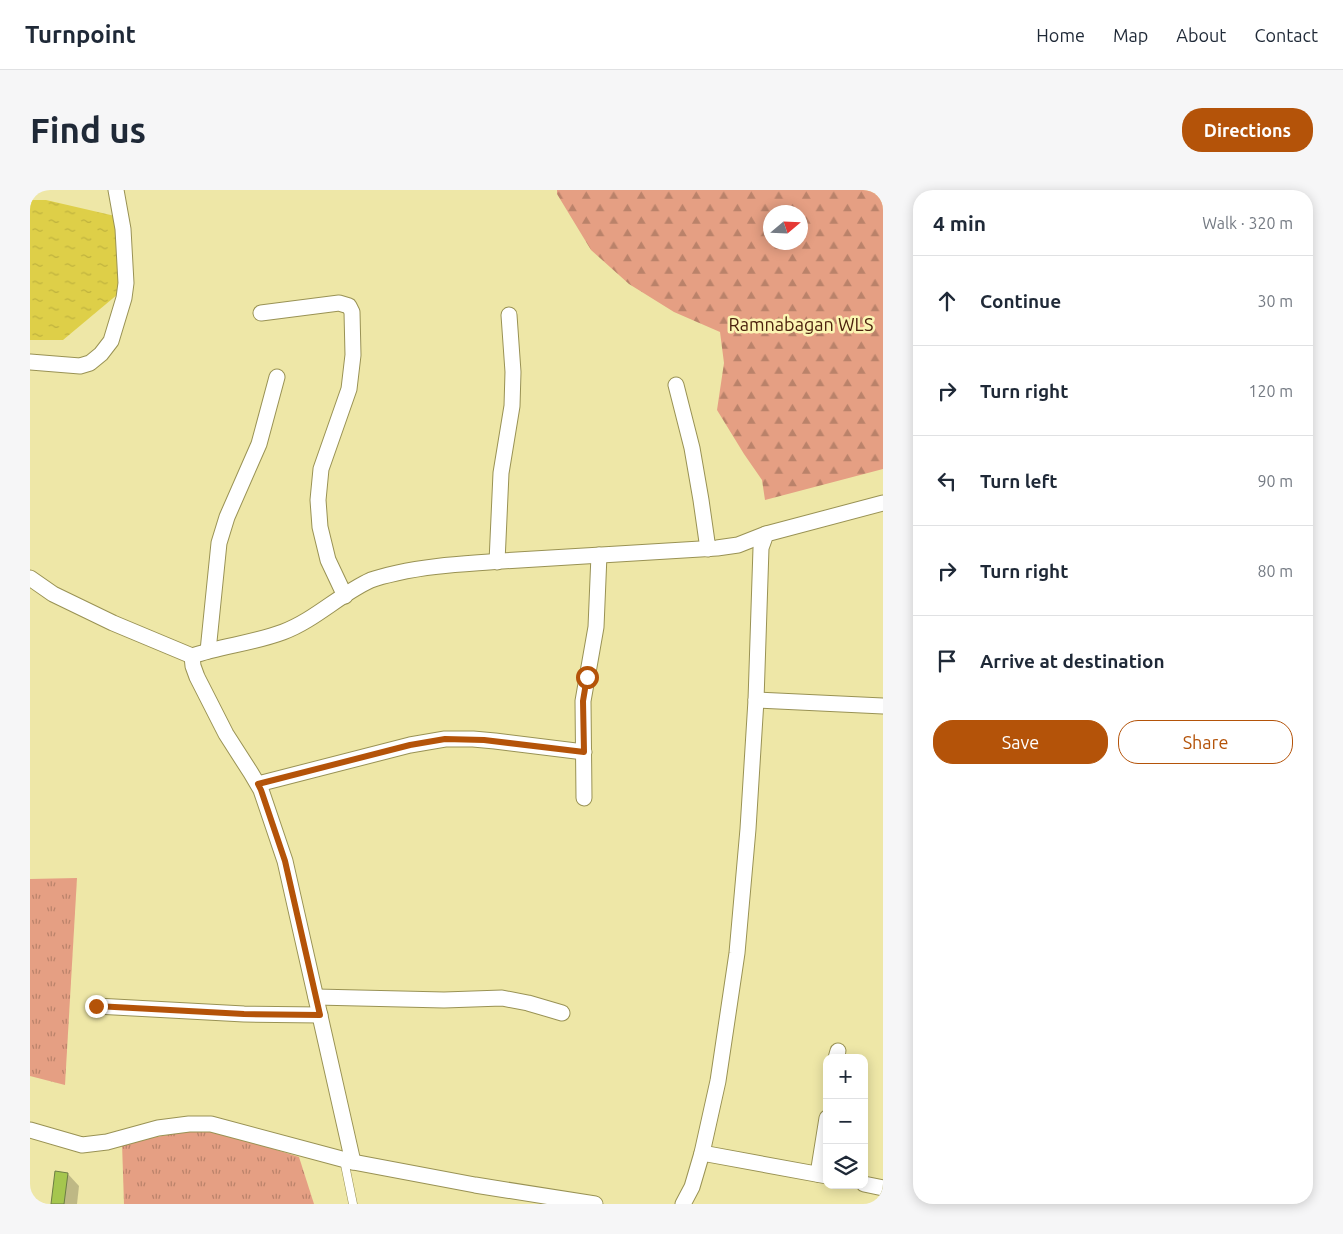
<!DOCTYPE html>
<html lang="en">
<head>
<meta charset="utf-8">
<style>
  body { margin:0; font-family:Ubuntu,sans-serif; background:#f6f6f7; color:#1f2937 }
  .controls { position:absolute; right:15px; bottom:15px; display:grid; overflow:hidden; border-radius:10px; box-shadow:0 2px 12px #0003 }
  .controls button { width:45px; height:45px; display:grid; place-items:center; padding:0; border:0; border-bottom:1px solid #e0e1e3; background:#fff; color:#1f2937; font:25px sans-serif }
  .compass { position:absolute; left:733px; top:15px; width:45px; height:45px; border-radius:50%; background:#fff; box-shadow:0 2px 12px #0003; rotate:71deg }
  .stop { position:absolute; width:15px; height:15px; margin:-11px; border:4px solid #b45309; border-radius:50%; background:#fff }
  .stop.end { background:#b45309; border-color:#fff; box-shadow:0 1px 5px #0008 }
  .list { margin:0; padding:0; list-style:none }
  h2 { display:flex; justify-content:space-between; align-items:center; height:65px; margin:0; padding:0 20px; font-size:21px }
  h2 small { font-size:16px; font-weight:400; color:#747a83 }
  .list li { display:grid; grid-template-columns:32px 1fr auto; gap:15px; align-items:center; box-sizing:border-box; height:90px; padding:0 20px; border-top:1px solid #e0e1e3 }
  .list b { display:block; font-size:19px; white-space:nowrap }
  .list em { font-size:16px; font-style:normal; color:#747a83 }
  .actions { display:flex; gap:10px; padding:15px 20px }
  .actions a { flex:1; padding:11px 0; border:1px solid #b45309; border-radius:20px; text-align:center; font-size:18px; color:#b45309 }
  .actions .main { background:#b45309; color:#fff }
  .icon { flex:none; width:28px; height:28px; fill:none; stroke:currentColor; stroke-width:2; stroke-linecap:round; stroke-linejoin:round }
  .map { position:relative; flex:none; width:853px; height:1014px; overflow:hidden; border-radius:20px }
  header { display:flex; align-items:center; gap:30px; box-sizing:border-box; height:70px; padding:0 25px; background:#fff; border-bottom:1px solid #e0e1e3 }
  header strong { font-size:24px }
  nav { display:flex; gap:28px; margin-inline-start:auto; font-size:18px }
  .intro { display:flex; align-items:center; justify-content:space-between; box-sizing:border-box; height:120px; padding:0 30px }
  h1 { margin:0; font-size:35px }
  .button { padding:12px 22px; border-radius:20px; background:#b45309; color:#fff; font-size:18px; font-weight:700 }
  main { display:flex; gap:30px; padding:0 30px }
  aside { flex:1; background:#fff; border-radius:20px; box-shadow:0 2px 12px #0003 }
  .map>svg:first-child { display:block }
</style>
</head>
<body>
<header>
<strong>Turnpoint</strong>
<nav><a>Home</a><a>Map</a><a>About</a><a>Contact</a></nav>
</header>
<div class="intro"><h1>Find us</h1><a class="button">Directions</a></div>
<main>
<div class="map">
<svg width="853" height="1014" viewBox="0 0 853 1014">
  <defs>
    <pattern id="forest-firs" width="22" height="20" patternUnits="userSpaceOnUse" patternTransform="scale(1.25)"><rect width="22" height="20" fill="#e59f83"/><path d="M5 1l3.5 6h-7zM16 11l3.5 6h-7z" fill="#ba826a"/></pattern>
    <pattern id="park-tufts" width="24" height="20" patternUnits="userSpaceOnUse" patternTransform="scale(1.25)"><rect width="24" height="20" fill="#e59f83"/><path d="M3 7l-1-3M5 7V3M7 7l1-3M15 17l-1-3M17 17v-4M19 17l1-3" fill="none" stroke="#ba826a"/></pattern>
    <pattern id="water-ripples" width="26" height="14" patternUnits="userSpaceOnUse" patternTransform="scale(1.25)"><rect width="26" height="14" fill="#decf48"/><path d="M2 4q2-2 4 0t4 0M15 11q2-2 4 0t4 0" fill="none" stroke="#bfb23e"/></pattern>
  </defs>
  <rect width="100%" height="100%" fill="#eee7a7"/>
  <path fill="url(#forest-firs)" fill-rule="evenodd" d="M527,0h326v279l-118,31 -3,-20 -18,-26 -27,-44 7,-47 -4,-31 -46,-20 -45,-28 -38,-34 -34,-56zM741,22h30v30h-30z"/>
  <g fill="url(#park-tufts)">
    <polygon points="47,688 35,895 0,886 0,689"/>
    <polygon points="177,938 269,967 284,1014 94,1014 92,953"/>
  </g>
  <polygon fill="url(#water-ripples)" points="0,10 16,10 85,26 94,99 33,150 0,150"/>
  <polygon fill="#0003" points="38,984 49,996 47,1014 22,1014"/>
  <polygon fill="#a5c64e" stroke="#6c7d45" points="25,981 38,983 34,1014 21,1014"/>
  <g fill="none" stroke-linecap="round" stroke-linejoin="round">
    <g stroke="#999254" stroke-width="9">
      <polyline id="service" points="314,970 323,1014"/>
    </g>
    <g stroke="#999254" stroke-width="17">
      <g id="minor">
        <polyline points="231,123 309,113 319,116 322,122 323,165 319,199 291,279 288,310 290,337 298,370 315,406"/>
        <polyline points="0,172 50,176 60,173 71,164 81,151 94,108 96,93 93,39 86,0"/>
        <polyline points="646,195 662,258 671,310 678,359"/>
        <polyline points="467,372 471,283 482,216 483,182 479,125"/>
        <path d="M0,388l23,16 60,29 79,33c29,-10 62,-13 91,-24 32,-12 57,-38 88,-52 8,-3 17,-5 26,-7 34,-8 70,-9 105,-12 72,-5 143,-8 215,-13l21,-3 28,-11"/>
        <polyline points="178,461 189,353 197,327 229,254 247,187"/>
        <polyline points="162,466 163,476 167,487 196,544 221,583 231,600 255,671 323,972"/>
        <polyline points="726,510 853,516"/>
        <polyline points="228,594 380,555 415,549 443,549 465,551 554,562"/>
        <polyline points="554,608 553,511 566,437 569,365"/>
        <polyline points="286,807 414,810 472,808 498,813 532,823"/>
        <polyline points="66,816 214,824 290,825"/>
        <polyline points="806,868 808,861"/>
        <polyline points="0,940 52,955 77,952 128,938 159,934 181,934 323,972 445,995 565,1014"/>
        <polyline points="672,963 797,986"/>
        <polyline points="788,984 797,928"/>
        <polyline points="834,994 853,998"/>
        <polyline points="653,1014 662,997 672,963 688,891 707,763 718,639 726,510 731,358 736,344 853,313"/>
      </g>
    </g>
    <use href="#service" stroke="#fff" stroke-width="8"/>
    <use href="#minor" stroke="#fff" stroke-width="15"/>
  </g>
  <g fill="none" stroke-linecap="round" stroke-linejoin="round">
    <polyline stroke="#b45309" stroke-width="6" points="66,816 214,824 290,825 255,671 231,600 228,594 380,555 415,549 454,550 554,562 553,511 557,487"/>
  </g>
  <g text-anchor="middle" stroke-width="5" stroke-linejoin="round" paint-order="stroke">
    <g font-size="18" fill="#4c210d" stroke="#fbf5b3">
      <text x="771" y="141">Ramnabagan WLS</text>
    </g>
  </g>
</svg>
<div class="controls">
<button>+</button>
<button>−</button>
<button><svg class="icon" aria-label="layers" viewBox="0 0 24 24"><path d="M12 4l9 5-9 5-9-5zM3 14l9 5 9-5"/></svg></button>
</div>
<svg class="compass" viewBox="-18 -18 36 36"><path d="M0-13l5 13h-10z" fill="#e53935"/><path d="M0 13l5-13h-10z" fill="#747a83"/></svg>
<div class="stop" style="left:557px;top:487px"></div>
<div class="stop end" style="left:66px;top:816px"></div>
</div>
<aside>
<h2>4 min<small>Walk · 320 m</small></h2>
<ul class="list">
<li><svg class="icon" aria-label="ahead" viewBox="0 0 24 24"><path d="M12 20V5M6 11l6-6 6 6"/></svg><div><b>Continue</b></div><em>30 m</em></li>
<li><svg class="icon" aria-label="right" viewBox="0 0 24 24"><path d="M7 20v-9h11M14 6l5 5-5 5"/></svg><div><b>Turn right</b></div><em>120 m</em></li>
<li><svg class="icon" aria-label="left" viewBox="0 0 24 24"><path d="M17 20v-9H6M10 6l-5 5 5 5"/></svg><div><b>Turn left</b></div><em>90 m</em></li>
<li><svg class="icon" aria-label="right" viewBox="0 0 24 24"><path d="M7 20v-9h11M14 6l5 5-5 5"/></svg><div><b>Turn right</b></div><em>80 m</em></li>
<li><svg class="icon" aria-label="arrive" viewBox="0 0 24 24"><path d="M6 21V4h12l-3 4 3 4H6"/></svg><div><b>Arrive at destination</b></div></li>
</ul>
<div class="actions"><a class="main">Save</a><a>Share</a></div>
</aside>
</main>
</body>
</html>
